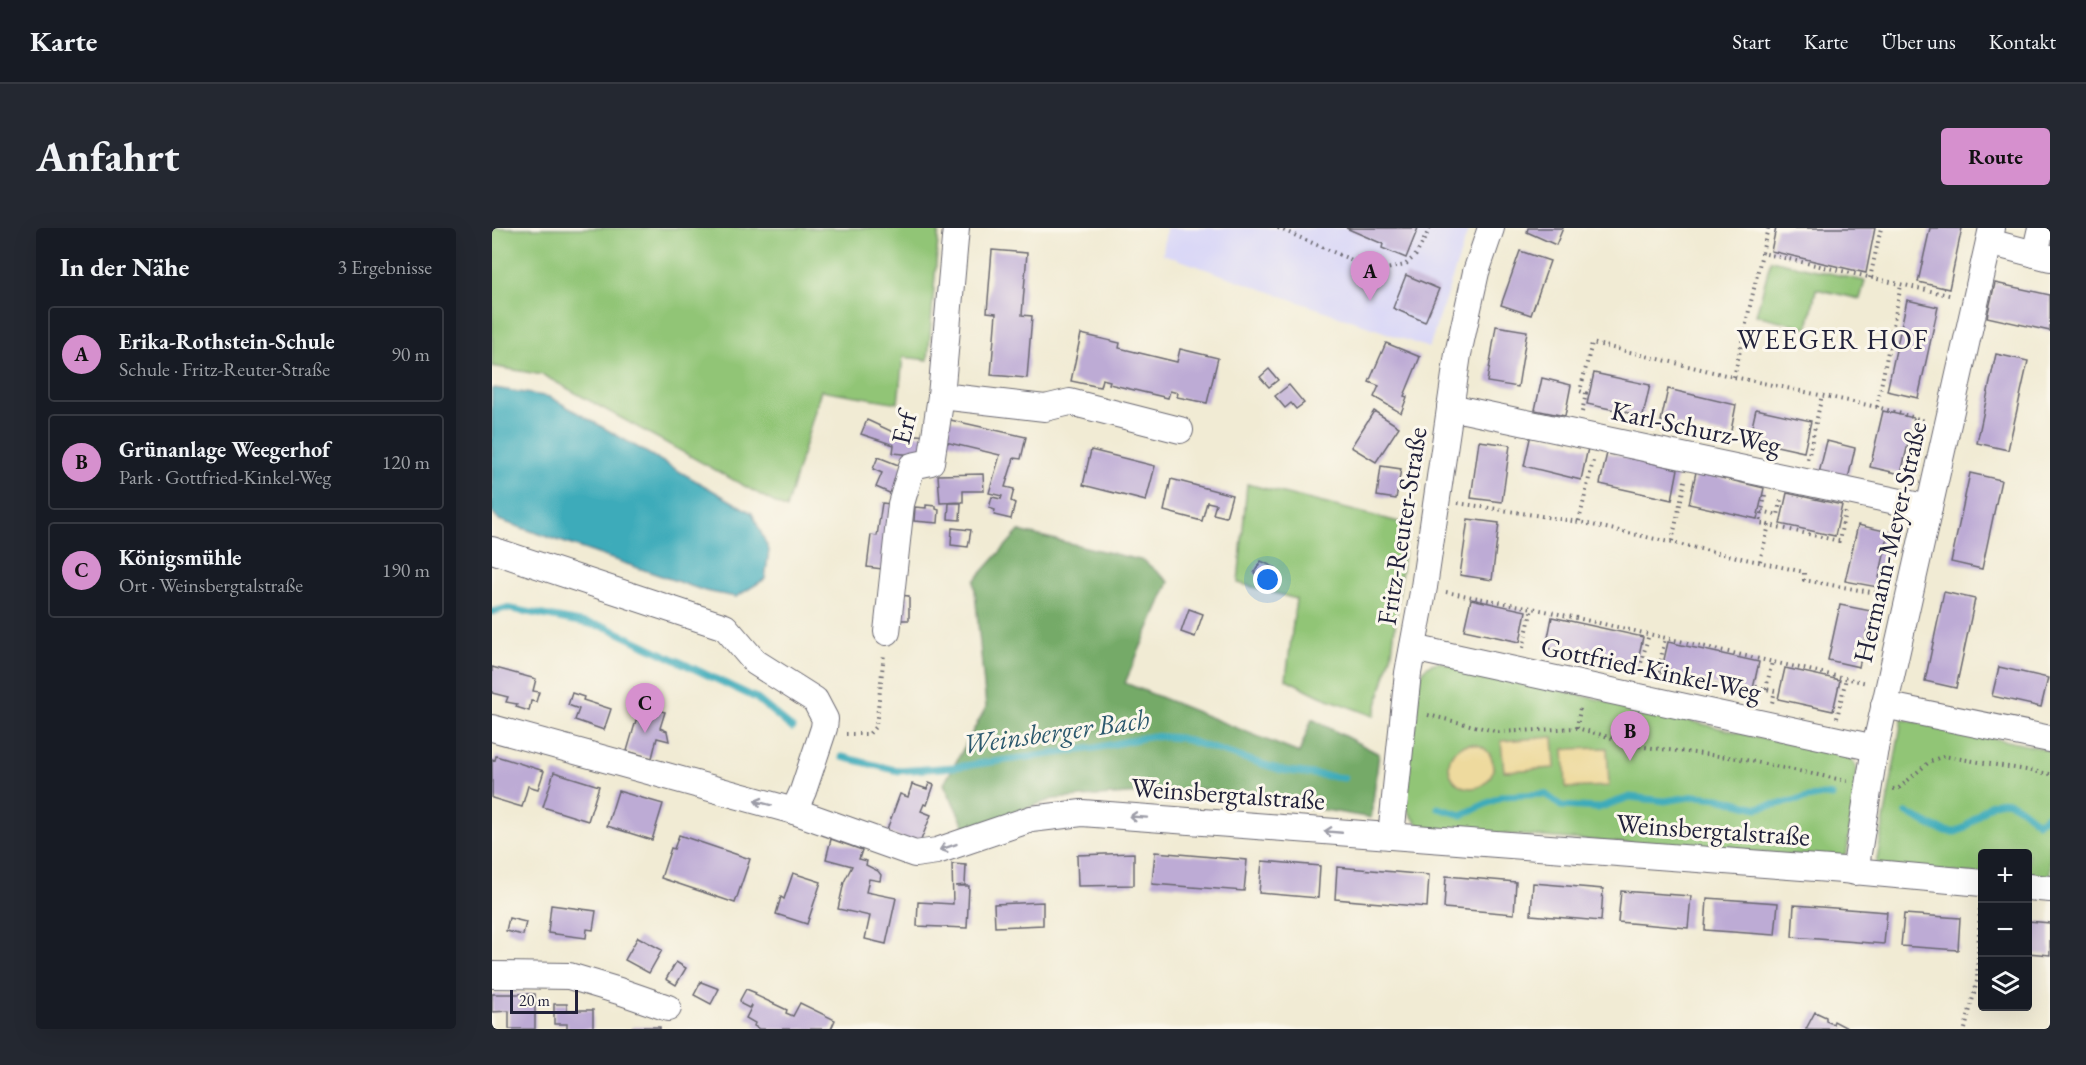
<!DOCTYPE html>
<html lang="de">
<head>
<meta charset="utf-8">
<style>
  body { margin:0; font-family:"EB Garamond",serif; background:#242831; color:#f1f3f6 }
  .controls { position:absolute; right:18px; bottom:18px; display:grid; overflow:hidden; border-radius:6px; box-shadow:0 6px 24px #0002 }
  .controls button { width:54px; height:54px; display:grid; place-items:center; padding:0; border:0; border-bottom:2px solid #363941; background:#171b24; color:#f1f3f6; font:30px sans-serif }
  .scale { position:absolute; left:18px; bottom:15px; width:68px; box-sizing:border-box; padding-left:6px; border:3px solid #22223b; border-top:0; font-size:16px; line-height:21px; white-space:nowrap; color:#22223b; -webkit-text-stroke:4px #fbf7ec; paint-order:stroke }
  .you { position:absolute; left:776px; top:352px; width:21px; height:21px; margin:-15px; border:4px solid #fff; border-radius:50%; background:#1a73e8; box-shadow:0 0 0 9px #1a73e833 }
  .badge { display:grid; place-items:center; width:39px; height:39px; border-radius:50%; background:#d690ce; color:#111; font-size:20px; font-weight:700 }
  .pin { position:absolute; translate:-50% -50px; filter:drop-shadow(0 2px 3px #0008) }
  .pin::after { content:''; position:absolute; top:32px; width:21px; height:18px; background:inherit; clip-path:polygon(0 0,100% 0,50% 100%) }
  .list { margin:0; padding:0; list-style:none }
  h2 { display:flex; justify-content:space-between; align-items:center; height:78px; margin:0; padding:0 24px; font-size:26px }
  h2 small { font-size:20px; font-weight:400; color:#9ea1a6 }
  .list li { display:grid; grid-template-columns:39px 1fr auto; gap:18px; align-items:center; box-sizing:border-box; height:96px; margin:0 12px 12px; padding:0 12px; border:2px solid #363941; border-radius:6px }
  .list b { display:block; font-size:22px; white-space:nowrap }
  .list p { margin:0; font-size:20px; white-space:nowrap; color:#9ea1a6 }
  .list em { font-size:20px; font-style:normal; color:#9ea1a6 }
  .icon { flex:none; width:33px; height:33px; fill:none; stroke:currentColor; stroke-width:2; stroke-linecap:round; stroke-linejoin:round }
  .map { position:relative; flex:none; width:1558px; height:801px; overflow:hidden; border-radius:6px }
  header { display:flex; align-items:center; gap:36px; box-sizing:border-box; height:84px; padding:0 30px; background:#171b24; border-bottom:2px solid #363941 }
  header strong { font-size:28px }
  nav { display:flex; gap:33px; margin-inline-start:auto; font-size:21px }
  .intro { display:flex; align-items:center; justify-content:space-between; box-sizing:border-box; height:144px; padding:0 36px }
  h1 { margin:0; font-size:42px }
  .button { padding:15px 27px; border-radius:6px; background:#d690ce; color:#111; font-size:21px; font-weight:700 }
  main { display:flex; gap:36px; padding:0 36px }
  aside { flex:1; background:#171b24; border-radius:6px; box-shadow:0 6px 24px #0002 }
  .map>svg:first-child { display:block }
</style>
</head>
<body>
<header>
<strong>Karte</strong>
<nav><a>Start</a><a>Karte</a><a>Über uns</a><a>Kontakt</a></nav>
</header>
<div class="intro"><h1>Anfahrt</h1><a class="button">Route</a></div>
<main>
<aside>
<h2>In der Nähe<small>3 Ergebnisse</small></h2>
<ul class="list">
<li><span class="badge">A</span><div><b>Erika-Rothstein-Schule</b><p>Schule · Fritz-Reuter-Straße</p></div><em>90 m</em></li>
<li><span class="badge">B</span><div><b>Grünanlage Weegerhof</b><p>Park · Gottfried-Kinkel-Weg</p></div><em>120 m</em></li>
<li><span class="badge">C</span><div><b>Königsmühle</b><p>Ort · Weinsbergtalstraße</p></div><em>190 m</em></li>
</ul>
</aside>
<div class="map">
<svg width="1558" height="801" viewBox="0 0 1558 801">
  <rect width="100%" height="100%" fill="#fbf7ec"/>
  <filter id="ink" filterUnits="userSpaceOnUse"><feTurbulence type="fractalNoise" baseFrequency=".0167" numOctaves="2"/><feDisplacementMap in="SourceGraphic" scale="12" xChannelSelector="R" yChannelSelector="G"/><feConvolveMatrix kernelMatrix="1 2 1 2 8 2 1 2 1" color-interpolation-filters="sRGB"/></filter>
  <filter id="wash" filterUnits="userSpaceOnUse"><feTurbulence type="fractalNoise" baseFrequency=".008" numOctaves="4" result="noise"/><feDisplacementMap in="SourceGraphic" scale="24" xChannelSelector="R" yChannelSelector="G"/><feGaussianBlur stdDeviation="1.35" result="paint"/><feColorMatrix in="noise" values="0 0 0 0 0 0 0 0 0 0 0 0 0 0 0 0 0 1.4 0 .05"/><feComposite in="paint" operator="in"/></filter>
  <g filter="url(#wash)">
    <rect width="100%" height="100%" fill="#f1ebd4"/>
    <polygon fill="#d9d7f7" points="674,0 977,0 937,120 671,26"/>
    <g fill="#91c576" stroke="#5a7458" stroke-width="1.5">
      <polygon points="0,0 447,0 436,132 411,129 406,175 329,162 294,281 51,147 0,138"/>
      <polygon points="1279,32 1373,53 1368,71 1324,61 1316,100 1264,87"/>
      <polygon points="755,256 915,296 900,424 882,488 828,468 794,451 804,371 746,355"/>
      <path d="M948,434l322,76 81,15c9,5 12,9 14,18l-10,81 -7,7 -417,-31c-10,-8 -17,-17 -19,-31 -5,-26 10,-55 13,-82 1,-13 -1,-34 7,-45 4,-6 10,-7 16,-8z"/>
      <polygon points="1410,491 1558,522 1558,653 1536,651 1536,626 1490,626 1490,647 1384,637"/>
    </g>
    <polygon fill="#74aa67" stroke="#4b6651" stroke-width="1.5" points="527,303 652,333 677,354 633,455 807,525 820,491 887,526 879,590 711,561 561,571 474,601 452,556 494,479 482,353"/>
    <g fill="#eeda9e" stroke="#887e6c" stroke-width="1.5">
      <polygon points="1061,509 1063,540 1012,543 1009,513"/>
      <circle cx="979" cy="538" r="22"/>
      <polygon points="1115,520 1117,558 1074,560 1072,521"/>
    </g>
    <polygon fill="#3cabba" stroke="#2f667a" stroke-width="1.5" points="2,160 58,169 260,285 277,322 273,351 244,369 213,363 7,292 0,284 0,161"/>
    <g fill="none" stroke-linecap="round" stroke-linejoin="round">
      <g stroke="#3cabba" stroke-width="7">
        <polyline points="0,384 14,380 114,399 264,470 300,500"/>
        <polyline points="350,529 407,543 463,539 603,520 660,508 688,510 789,542 852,550"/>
        <polyline points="946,580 970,587 1011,568 1053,566 1069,578 1106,580 1138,569 1173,573 1204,568 1227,570 1265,580 1331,567 1340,568"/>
        <path d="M1415,585c13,7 29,17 44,19 20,2 35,-40 60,-29 9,3 18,13 27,19l12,-8"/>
      </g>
    </g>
    <g id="blocks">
      <g fill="#bdabd5">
        <polygon points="854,0 926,0 914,30 890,20 891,16"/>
        <polygon points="1036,0 1071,0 1064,17 1035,4"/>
        <polygon points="1284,0 1383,0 1374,45 1279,23"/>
        <polygon points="1438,0 1470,0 1457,61 1426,54"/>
        <polygon points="500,22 535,25 530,87 540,88 535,150 499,147 504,85 495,84"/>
        <polygon points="1028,23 1058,33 1039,87 1009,77"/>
        <polygon points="914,47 947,61 933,94 901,80"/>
        <polygon points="1503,55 1558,67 1558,103 1495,89"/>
        <polygon points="1415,72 1446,79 1426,170 1395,163"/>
        <polygon points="1004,98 1035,103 1026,159 995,154"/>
        <polygon points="589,106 628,115 627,120 685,134 688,121 726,130 715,175 685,169 686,165 678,163 676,170 617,156 618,153 610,151 608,159 579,153"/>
        <polygon points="894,115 928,129 912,168 915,169 909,185 882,169 887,158 877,154"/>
        <polygon points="1504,126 1536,133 1516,222 1485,215"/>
        <polygon points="777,141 786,152 777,159 768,149"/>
        <polygon points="1102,145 1158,157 1151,188 1095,176"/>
        <polygon points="1050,150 1079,157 1073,188 1043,182"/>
        <polygon points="797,157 812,175 804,181 799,175 793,180 783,168"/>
        <polygon points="1176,161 1244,177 1238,208 1169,193"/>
        <polygon points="1264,181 1319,193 1312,224 1257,212"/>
        <polygon points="882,183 907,199 884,234 859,219"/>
        <polygon points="1391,183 1422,190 1409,246 1378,239"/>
        <polygon points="454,191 534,209 529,231 522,230 513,259 522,261 519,273 523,275 519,291 502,287 503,282 497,280 500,269 509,271 510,268 497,265 508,227 449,213"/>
        <polygon points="375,192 403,205 435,208 433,228 401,225 402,217 369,206"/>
        <polygon points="1039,206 1096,220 1089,252 1032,238"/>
        <polygon points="987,213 1018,217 1010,274 979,270"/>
        <polygon points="1335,213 1363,220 1356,251 1327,245"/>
        <polygon points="599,222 663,238 654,273 591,257"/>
        <polygon points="1115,225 1186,241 1180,272 1108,256"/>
        <polygon points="386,229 414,240 402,267 384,259 390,245 381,241"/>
        <polygon points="889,238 909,241 904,271 885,268"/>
        <polygon points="1204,244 1272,260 1265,291 1197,276"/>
        <polygon points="1478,245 1509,252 1490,341 1459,334"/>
        <polygon points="491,246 492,263 471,263 471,274 448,275 446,247"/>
        <polygon points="679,251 740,267 734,289 721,286 724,276 715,274 710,293 672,283"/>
        <polygon points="1295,265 1350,277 1343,308 1288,296"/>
        <polygon points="390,275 407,277 398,342 375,339 379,307 385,308"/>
        <polygon points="457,275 469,275 468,292 456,291"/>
        <polygon points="434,277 444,278 444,281 447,282 446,295 422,293 423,279 434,280"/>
        <polygon points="976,291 1007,295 1000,352 968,347"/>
        <polygon points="1366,297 1397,304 1385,359 1353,353"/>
        <polygon points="460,300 479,302 476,319 459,317"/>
        <polygon points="769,333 784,340 777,353 762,345"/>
        <polygon points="1452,364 1483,371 1464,460 1433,453"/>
        <polygon points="406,367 417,368 417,392 406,392"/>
        <polygon points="979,371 1034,383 1028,414 972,402"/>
        <polygon points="1348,377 1379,383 1367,439 1336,432"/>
        <polygon points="697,381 711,386 703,409 689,404"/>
        <polygon points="1060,389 1151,409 1144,440 1054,420"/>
        <polygon points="1176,414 1267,434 1260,465 1169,445"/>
        <polygon points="0,439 44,451 41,463 47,464 44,474 39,473 37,483 24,479 25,476 14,474 16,469 0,465"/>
        <polygon points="1507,439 1556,450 1549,479 1500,468"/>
        <polygon points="1293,440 1348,452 1341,483 1286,471"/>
        <polygon points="80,465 92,469 91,472 119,481 112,502 83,492 87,481 76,477"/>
        <polygon points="150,478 173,484 168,500 175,503 177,513 165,510 160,530 135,523 145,489 147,490"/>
        <polygon points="4,528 52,543 46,561 36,558 30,579 0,570 0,531 3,532"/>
        <polygon points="62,544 107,558 96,593 51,579"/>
        <polygon points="437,555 442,557 435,577 432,576 429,583 439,587 427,617 394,604 408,566 416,569 420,556 435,561"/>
        <polygon points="126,563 171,576 160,612 115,598"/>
        <polygon points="187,607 258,631 243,675 169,650 179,620 182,621"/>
        <polygon points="339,611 370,622 367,631 375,633 374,637 386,643 389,647 388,653 377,651 374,664 404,670 394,716 373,711 378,688 346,681 352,654 360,638 334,631"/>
        <polygon points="663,624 755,632 752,663 660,656"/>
        <polygon points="642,625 642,657 586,658 585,627"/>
        <polygon points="770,633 828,638 826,670 767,665"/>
        <polygon points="460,636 474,637 473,657 463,658 477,658 475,700 425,698 426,674 461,676"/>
        <polygon points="845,639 937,647 935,679 843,671"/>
        <polygon points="301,645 329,654 315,696 284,686 289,669 292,671"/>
        <polygon points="954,648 1024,654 1022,686 952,680"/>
        <polygon points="1041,655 1111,661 1109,693 1039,687"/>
        <polygon points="1129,663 1199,668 1196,700 1126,694"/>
        <polygon points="1215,670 1286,675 1283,707 1213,702"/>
        <polygon points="551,674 551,697 503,699 502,676"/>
        <polygon points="59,677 104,683 101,702 95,701 94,710 56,705"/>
        <polygon points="1302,677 1395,684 1392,716 1300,709"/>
        <polygon points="1412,686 1468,690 1466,722 1409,718"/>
        <polygon points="17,690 34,694 31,707 14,703"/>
        <polygon points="1536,693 1558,695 1558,727 1536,725"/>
        <polygon points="146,709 170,722 157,745 133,732"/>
        <polygon points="184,734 194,740 184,757 174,751"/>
        <polygon points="209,754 227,761 219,776 202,767"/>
        <polygon points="254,761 264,765 263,767 295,782 294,785 301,788 308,775 343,792 339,801 267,801 262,798 263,795 254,790 260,778 259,777 257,780 249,776 248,772"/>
        <polygon points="0,766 43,766 43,801 17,801 17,783 0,784"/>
        <polygon points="62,776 75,776 75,782 101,782 101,801 75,801 75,796 62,796"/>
        <polygon points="1323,784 1334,789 1334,793 1341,796 1342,793 1357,801 1314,801"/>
        <rect x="140" y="799" width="28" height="2"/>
      </g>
    </g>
  </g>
  <g filter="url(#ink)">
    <use href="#blocks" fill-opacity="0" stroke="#6a6871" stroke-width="1.5"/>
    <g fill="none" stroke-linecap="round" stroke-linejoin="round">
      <g stroke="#6a6871" stroke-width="28">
        <g id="minor">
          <polyline points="1497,14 1558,30"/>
          <polyline points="1543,26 1549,0"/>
          <polyline points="449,168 553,180 578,174 688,202"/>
          <polyline points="958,179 1437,280"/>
          <polyline points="0,322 233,399 263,434 323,472 333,491 332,500 311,563 302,583"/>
          <polyline points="395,404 409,276 420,238 439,234 449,168 464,0"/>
          <polyline points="921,420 1383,520"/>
          <polyline points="1392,477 1558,511"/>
          <polyline points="0,500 302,583 423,626 445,623 539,591 590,585 1351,642 1490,655"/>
          <polyline points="899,608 916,445 932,359 966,126 984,44 999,0"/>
          <polyline points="1363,644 1383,520 1500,0"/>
          <polyline points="1536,659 1558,661"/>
          <polyline points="0,747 77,748 127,763 176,780"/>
        </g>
      </g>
      <g stroke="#6a6871" stroke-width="4" stroke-dasharray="1.5 4.5" stroke-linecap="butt">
        <polyline points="786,0 885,43 913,37 924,27 938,0"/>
        <polyline points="1276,0 1270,25 1461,68"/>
        <polyline points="1378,50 1389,0"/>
        <polyline points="1242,149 1270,25"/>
        <polyline points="1385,179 1409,57"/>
        <polyline points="1090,184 1094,165 1088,163 1100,115 1242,149 1385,179 1434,193"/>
        <polyline points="1316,231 1330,167"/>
        <polyline points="1273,267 1268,295 1347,313 1353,284"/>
        <polyline points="966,275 1087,294 1312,344 1312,352 1395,367"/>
        <polyline points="1270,283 1286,287 1289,271"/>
        <polyline points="1087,293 1101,233"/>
        <polyline points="1180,313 1193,253"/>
        <polyline points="1268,333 1277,297"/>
        <polyline points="954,364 1040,380 1375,455"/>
        <polyline points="1031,420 1040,380"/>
        <polyline points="1146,446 1157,406"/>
        <polyline points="1165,450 1173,410"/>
        <polyline points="1274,461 1280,434"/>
        <polyline points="1263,472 1265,459 1283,463 1280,475"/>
        <polyline points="936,487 1007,504 1085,500 1152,519 1244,530 1355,553"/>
        <polyline points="1345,490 1354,450"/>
        <polyline points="1085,500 1088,480"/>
        <polyline points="354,506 377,506 384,498 392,426"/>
        <polyline points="1401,561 1407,560 1437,534 1451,528 1558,546"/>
        <polyline points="1473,801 1485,753 1488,677"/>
      </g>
      <use href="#minor" stroke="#fff" stroke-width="26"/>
    </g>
    <defs><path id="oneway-shaft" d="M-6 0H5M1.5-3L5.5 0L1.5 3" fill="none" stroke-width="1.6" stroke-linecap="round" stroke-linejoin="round" transform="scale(1.5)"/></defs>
    <g stroke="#9c9ca7">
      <use href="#oneway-shaft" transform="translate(271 575) rotate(-165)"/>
      <use href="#oneway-shaft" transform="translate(646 589) rotate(-176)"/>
      <use href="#oneway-shaft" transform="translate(841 604) rotate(-175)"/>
      <use href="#oneway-shaft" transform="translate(456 619) rotate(161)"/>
    </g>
  </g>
  <g text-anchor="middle" stroke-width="6" stroke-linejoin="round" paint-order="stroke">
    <g font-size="27" fill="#22223b" stroke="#fbf7ec">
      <text transform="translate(412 200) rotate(-76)" y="9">Erf</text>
      <text transform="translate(1204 200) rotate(12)" y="9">Karl-Schurz-Weg</text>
      <text transform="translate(910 298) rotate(-81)" y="9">Fritz-Reuter-Straße</text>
      <text transform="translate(1398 314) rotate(-77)" y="9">Hermann-Meyer-Straße</text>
      <text transform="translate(1159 441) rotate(12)" y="9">Gottfried-Kinkel-Weg</text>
      <text transform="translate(736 566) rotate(4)" y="9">Weinsbergtalstraße</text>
      <text transform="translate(1221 602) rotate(4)" y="9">Weinsbergtalstraße</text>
    </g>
    <g font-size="28" letter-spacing="1.5" fill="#22223b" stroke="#fbf7ec">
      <text x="1341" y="121">WEEGER HOF</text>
    </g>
    <g font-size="28" font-style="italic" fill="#2c596e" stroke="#fbf7ec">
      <text transform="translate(564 503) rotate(-8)" y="10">Weinsberger Bach</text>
    </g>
  </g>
</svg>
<div class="controls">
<button>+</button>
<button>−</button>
<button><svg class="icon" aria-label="layers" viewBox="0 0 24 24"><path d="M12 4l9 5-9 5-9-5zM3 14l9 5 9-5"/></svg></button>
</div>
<div class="scale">20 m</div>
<div class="you"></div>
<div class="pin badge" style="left:878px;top:73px">A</div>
<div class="pin badge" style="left:1138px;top:533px">B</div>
<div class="pin badge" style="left:153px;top:505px">C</div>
</div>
</main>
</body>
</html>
